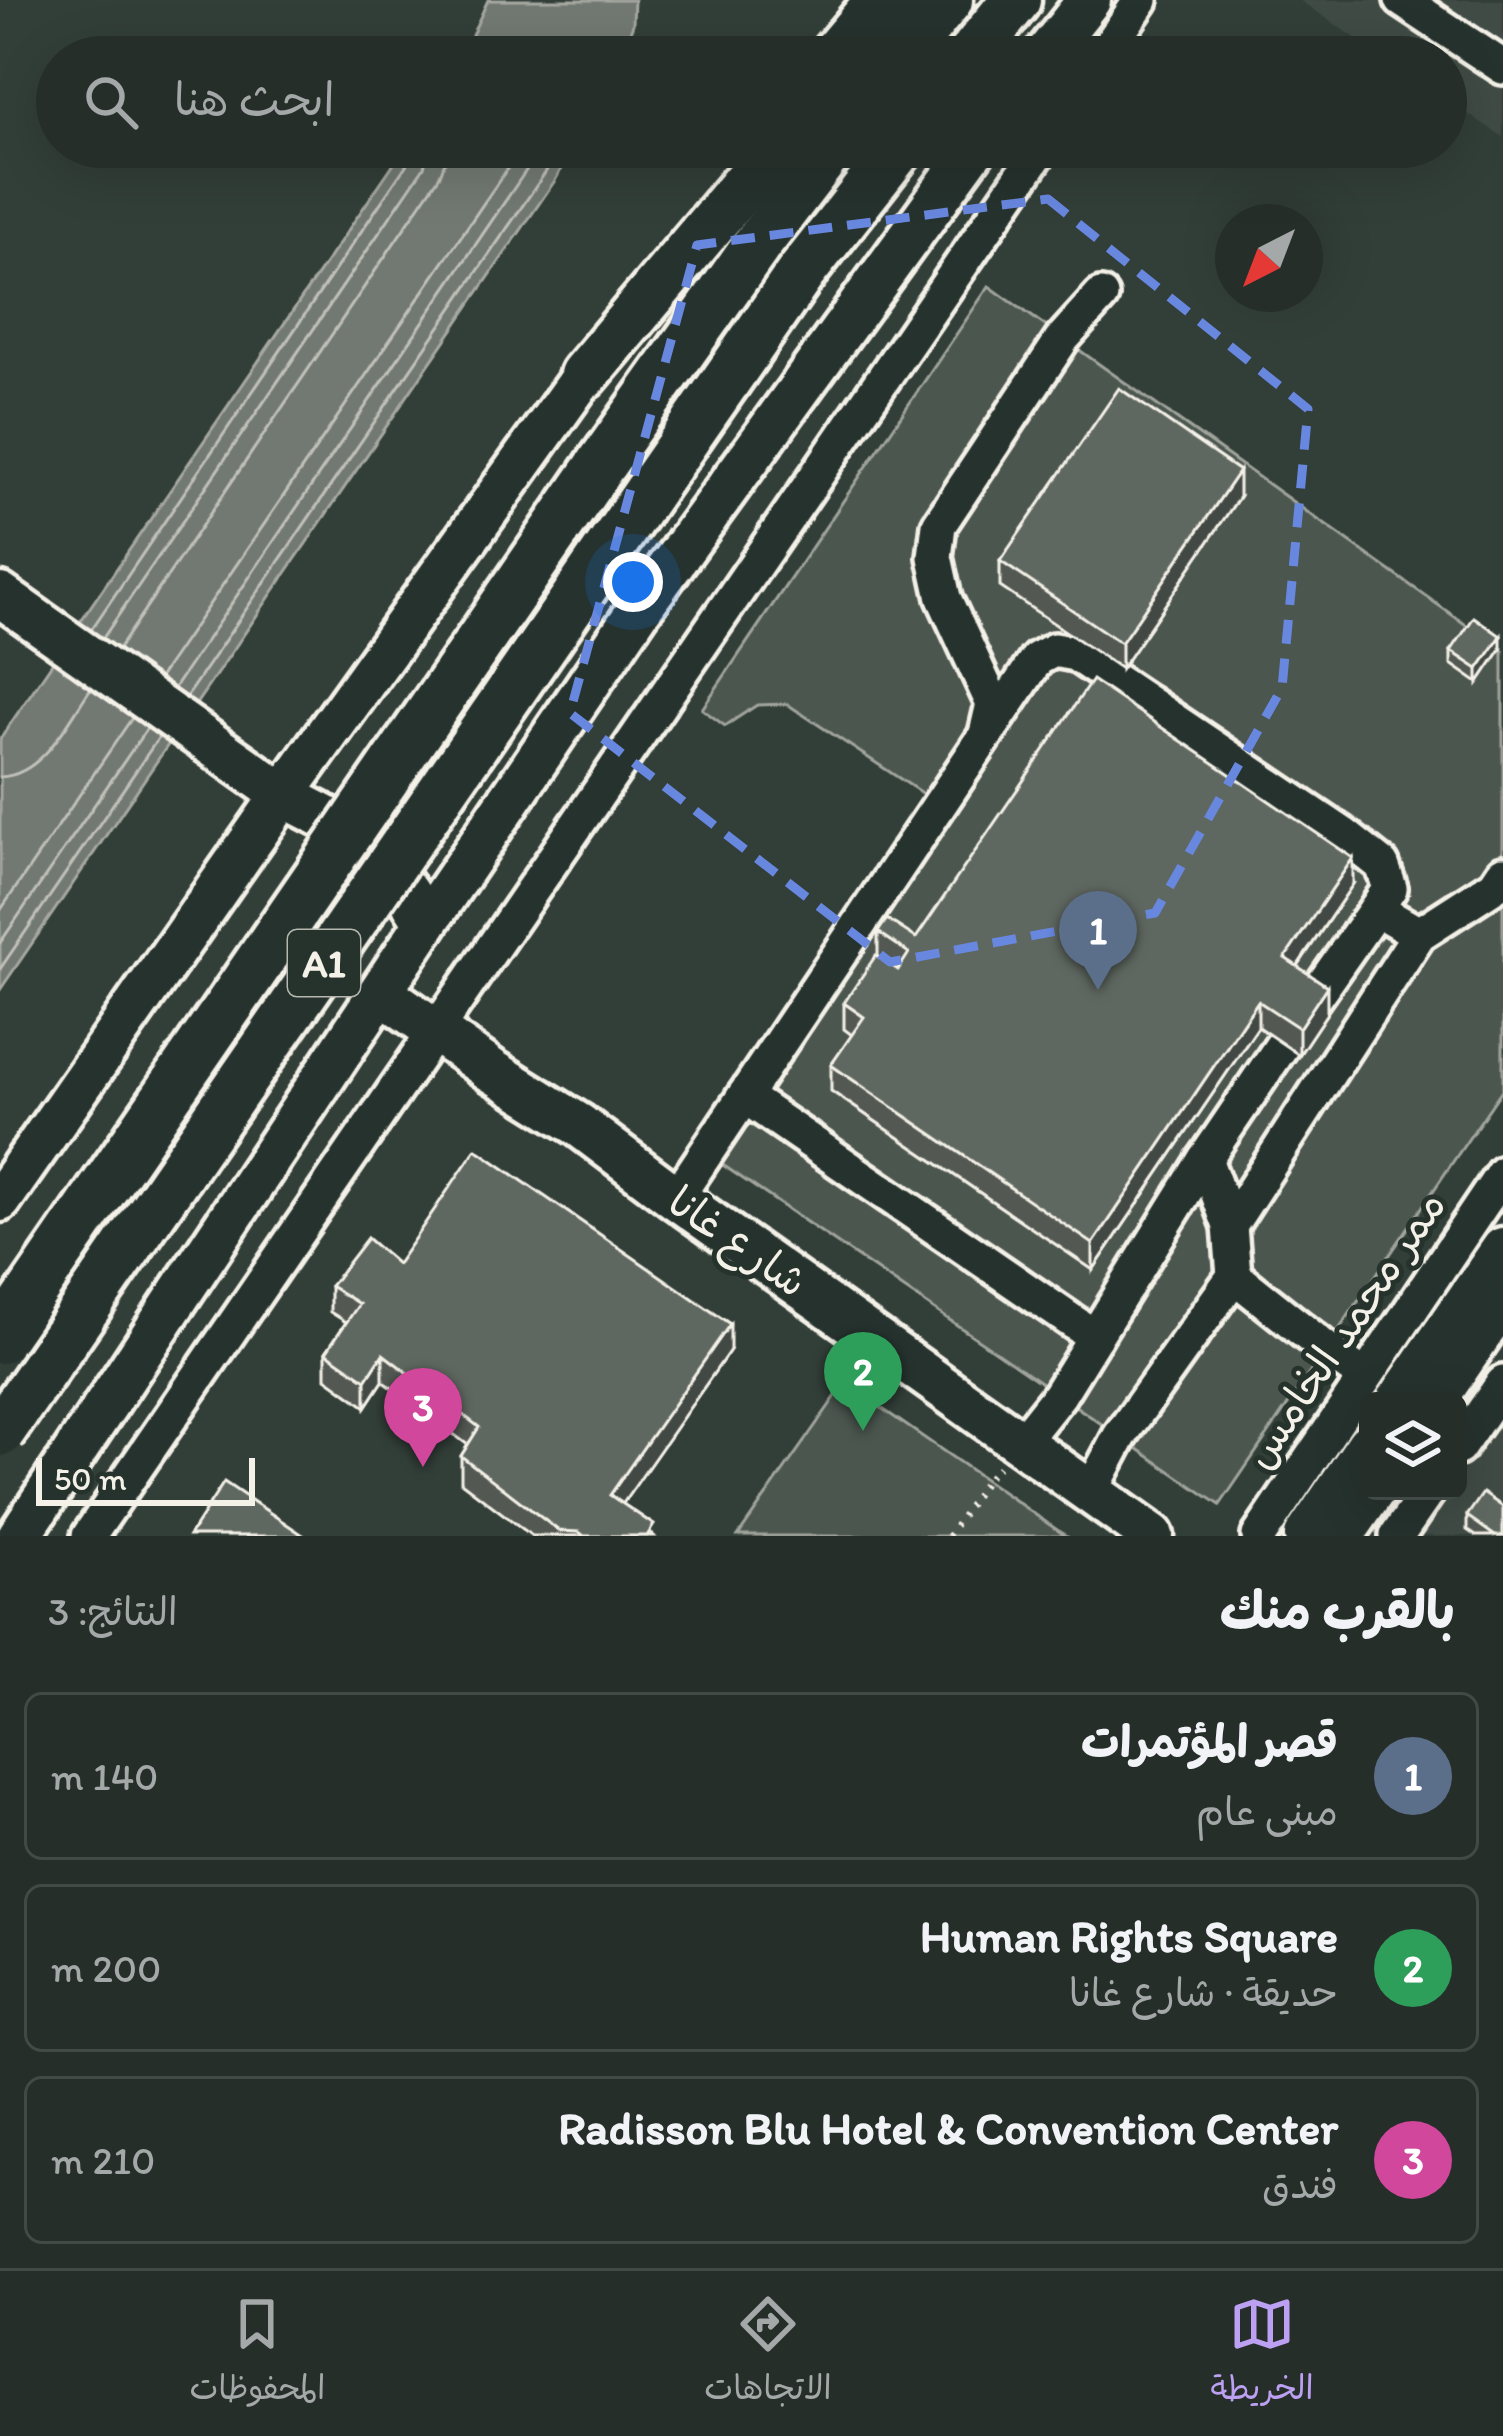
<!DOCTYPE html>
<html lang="ar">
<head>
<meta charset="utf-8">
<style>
  body { margin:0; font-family:Itim,"Playpen Sans Arabic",sans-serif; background:#2e3632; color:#f1f3f6; direction:rtl }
  .controls { position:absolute; right:36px; bottom:36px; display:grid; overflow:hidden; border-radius:18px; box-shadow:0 12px 48px #0002 }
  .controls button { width:108px; height:108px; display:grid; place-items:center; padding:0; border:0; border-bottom:3px solid #424a47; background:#262e2a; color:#f1f3f6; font:60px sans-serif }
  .compass { position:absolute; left:1215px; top:204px; width:108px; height:108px; border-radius:50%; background:#262e2a; box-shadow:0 12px 48px #0002; rotate:222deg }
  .scale { position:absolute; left:36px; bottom:30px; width:219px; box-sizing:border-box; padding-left:12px; border:6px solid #f4f1e8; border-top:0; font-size:33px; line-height:42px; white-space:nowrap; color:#f4f1e8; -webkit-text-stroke:9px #26332d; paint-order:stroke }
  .you { position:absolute; left:633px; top:582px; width:42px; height:42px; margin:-30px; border:9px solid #fff; border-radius:50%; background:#1a73e8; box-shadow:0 0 0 18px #1a73e833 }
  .badge { display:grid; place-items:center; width:78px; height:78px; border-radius:50%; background:#bca0f2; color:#fff; font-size:39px; font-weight:700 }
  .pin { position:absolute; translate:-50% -99px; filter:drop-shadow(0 3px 6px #0008) }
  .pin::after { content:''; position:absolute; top:63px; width:42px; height:36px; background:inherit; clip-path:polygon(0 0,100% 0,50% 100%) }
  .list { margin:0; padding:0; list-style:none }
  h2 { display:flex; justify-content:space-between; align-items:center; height:156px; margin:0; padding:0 48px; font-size:51px }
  h2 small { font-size:39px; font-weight:400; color:#a4a8a8 }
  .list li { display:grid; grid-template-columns:78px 1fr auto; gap:36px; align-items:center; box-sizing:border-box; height:168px; margin:0 24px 24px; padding:0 24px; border:3px solid #424a47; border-radius:18px }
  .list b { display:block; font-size:45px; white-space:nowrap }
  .list p { margin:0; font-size:39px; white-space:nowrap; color:#a4a8a8 }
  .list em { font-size:39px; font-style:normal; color:#a4a8a8 }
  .icon { flex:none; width:66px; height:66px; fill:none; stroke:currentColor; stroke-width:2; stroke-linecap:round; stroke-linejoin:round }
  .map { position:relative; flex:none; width:1503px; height:1536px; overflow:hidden; direction:ltr }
  .search { position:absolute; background:#262e2a; box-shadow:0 12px 48px #0002; left:36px; right:36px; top:36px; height:132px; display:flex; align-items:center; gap:30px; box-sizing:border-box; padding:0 42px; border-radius:66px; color:#a4a8a8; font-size:45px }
  .sheet { height:732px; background:#262e2a }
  nav { display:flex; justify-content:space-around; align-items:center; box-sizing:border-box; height:168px; border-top:3px solid #424a47; background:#262e2a; font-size:33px; color:#a4a8a8 }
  nav a { display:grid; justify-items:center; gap:6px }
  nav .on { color:#bca0f2 }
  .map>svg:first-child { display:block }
</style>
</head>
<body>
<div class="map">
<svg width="1503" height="1536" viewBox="0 0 1503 1536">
  <rect width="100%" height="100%" fill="#323e38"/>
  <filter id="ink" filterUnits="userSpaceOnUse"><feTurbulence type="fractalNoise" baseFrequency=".00833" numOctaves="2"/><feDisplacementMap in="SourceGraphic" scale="24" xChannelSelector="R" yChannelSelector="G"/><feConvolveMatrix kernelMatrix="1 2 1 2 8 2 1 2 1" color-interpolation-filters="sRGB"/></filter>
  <g filter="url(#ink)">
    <g fill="#404b44">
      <polygon points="1299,0 1503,0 1503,137 1446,99 1446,57 1384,57"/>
      <polygon points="1503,1413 1503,1536 1419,1536 1449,1491 1458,1491 1458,1479"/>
    </g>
    <g fill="#4c564f" stroke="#a0a49c" stroke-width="3" fill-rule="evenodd">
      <path d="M989,286l514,365v437l-283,417 -525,-359 234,-348 -142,-94 -30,1 -32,21 -23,-17zM1326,1012l-27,42 -41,-27 -165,243 -261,-178 32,-49z"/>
      <polygon points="845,1383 1066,1536 738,1536"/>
    </g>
    <g fill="#727972" stroke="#a6a9a1" stroke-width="3">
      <polygon points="488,0 634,0 633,24 621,57 462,57"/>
      <polygon points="405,147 573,147 556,179 0,990 0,739"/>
    </g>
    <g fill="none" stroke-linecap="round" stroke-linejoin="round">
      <g stroke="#c0c1b9" stroke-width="3">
        <polyline points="91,630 411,158 414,147"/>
        <polyline points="103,638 424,167 429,147"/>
        <polyline points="118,649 439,177 445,162 447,147"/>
        <polyline points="159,678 522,147"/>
        <polyline points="174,688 542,147"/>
        <polyline points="186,697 545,173 560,147"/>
        <path d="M0,777c44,-2 68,-56 91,-89"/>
        <polyline points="0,911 132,718"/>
        <polyline points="0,943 147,728"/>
        <polyline points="0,969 159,737"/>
      </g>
      <g stroke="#f4f1e8" stroke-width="42">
        <g id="minor">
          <polyline points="1402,0 1503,67"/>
          <polyline points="823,57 871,0"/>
          <polyline points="1102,57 1141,0"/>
          <polyline points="986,734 993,704 944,598 935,557 939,525 1063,338 1101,296"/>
          <polyline points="1311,1002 1376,909 1419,934"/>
          <polyline points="744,1096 1095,1337"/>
          <polyline points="676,1198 1037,659 1054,650 1075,654 1344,835 1382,865 1390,888 1376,909"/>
          <polyline points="1230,1226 1419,934 1495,885 1503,873"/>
          <polyline points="1234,1276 1326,1349 1365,1377"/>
          <polyline points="1021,1443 1059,1395 1205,1159 1283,1044"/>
          <polyline points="1458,1448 1503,1383"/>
          <polyline points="1091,1491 1120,1436 1234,1276 1230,1226 1205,1159"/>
          <polyline points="89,1536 1042,147"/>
          <polyline points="1259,1536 1503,1173"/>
          <polyline points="1397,1536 1428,1491"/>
        </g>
      </g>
      <g stroke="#f4f1e8" stroke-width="51">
        <g id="major">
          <polyline points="1044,57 1089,0"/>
          <path d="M0,595c93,65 185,131 278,196 17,12 38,20 56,31 40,26 68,60 92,101"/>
          <polyline points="381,992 491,1070 579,1125 676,1198 1152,1536"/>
          <polyline points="0,1200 283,795 584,375"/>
          <polyline points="1398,1401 1503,1249"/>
          <polyline points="1435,1401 1503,1301"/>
          <polyline points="19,1536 426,923 638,611 975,147"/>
          <polyline points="1306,1536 1368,1445"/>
          <polyline points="1342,1536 1373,1491"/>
        </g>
      </g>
      <g stroke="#f4f1e8" stroke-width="57">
        <g id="highway">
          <polyline points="855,57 905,0"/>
          <polyline points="902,57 948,0"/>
          <polyline points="970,57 1016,0"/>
          <polyline points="584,375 776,147"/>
          <polyline points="602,463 756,246 832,147"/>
          <polyline points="647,494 800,274 900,147"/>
        </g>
      </g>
      <polyline stroke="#f4f1e8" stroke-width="6" stroke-dasharray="3 9" stroke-linecap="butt" points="948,1536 986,1480 998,1467"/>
      <use href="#minor" stroke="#26332d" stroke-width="33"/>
      <use href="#major" stroke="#26332d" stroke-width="42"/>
      <use href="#highway" stroke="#26332d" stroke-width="48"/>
      <g stroke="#f4f1e8" stroke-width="57" stroke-linecap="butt">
        <g id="highway-bridge">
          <polyline points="0,1339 602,463"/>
          <polyline points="0,1432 647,494"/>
        </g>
      </g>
      <use href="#highway-bridge" stroke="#26332d" stroke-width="48"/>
    </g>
    <g fill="#525953" stroke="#f4f1e8" stroke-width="3">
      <polygon points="1239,497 1121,669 1000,587 1000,561"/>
      <polygon points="1501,649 1478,683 1451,664 1451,651"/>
      <polygon points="1353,884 1298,966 1327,1013 1299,1055 1258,1027 1093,1270 831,1091 831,1065 852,1035 844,1029 844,1003 878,956 878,932 916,938"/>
      <polygon points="397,1264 730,1350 622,1504 654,1536 532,1536 461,1482 461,1456 468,1445 383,1381 366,1407 326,1378 326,1352 346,1322 330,1312 330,1286"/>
      <polygon points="1467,1516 1503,1536 1476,1536 1467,1530"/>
    </g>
    <g fill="#424944" stroke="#f4f1e8" stroke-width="3">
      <polygon points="1239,471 1239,497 1121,669 1121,643"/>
      <polygon points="1501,636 1501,649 1478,683 1478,669"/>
      <polygon points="1353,858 1353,884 1285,984 1285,958"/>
      <polygon points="1327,986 1327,1013 1299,1055 1299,1028"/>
      <polygon points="1258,1001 1258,1027 1093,1270 1093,1244"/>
      <polygon points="730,1324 730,1350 610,1522 610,1495"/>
      <polygon points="383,1354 383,1381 366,1407 366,1380"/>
    </g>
    <g fill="#5f6861" stroke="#f4f1e8" stroke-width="3">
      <polygon points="1119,388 1239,471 1121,643 1000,561"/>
      <polygon points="1474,617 1501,636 1478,669 1451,651"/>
      <polygon points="1092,680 1353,858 1285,958 1327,986 1299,1028 1258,1001 1093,1244 831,1065 864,1017 844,1003 876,955 898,970 909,953 878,932 887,919 916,938"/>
      <polygon points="476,1149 730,1324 610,1495 654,1525 647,1536 584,1536 579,1532 559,1531 461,1456 479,1427 383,1354 366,1380 326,1352 359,1304 330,1286 367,1238 397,1264"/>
      <polygon points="224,1482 303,1535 302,1536 189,1536"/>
      <polygon points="1483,1493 1503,1507 1503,1536 1495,1536 1467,1516"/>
    </g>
  </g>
  <path fill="none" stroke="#6887de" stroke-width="9" stroke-dasharray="24 15" stroke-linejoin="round" d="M1048,199l260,210 -26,279 -127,225 -265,49 -320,-249 127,-468z"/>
  <g text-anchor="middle" stroke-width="10" stroke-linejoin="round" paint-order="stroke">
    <rect fill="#26332d" stroke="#b6b8b0" stroke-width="3" x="288" y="930" width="72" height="66" rx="9"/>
    <g font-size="39" font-weight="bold" fill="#f4f1e8">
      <text x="324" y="977">A1</text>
    </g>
    <g font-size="42" fill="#f4f1e8" stroke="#26332d">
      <text transform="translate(738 1241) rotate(35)" y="15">شارع غانا</text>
      <text transform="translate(1344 1329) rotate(-56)" y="15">ممر محمد الخامس</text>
    </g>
  </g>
</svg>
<div class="controls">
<button><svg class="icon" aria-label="layers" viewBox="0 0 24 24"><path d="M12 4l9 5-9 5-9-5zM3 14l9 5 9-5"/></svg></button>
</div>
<svg class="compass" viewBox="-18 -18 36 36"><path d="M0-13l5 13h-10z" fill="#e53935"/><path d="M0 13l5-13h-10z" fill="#a4a8a8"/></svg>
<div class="scale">50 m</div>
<div class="you"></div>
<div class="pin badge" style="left:1098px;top:990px;background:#5c6f8a">1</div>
<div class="pin badge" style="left:863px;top:1431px;background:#2e9e5b">2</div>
<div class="pin badge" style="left:423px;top:1467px;background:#d1479c">3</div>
<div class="search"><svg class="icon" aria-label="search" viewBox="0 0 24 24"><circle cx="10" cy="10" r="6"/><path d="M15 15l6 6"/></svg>ابحث هنا</div>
</div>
<section class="sheet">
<h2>بالقرب منك<small>النتائج: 3</small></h2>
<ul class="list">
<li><span class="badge" style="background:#5c6f8a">1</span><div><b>قصر المؤتمرات</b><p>مبنى عام</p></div><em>140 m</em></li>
<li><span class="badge" style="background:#2e9e5b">2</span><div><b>Human Rights Square</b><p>حديقة · شارع غانا</p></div><em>200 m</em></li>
<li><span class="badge" style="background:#d1479c">3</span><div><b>Radisson Blu Hotel &amp; Convention Center</b><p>فندق</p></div><em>210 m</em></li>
</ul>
</section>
<nav>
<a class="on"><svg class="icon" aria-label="map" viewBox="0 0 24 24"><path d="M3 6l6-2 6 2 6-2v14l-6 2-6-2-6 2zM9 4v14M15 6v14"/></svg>الخريطة</a>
<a><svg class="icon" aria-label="directions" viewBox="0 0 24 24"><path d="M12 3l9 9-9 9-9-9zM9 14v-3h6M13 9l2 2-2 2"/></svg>الاتجاهات</a>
<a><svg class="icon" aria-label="saved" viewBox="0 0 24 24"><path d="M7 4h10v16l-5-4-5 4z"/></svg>المحفوظات</a>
</nav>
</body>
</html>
